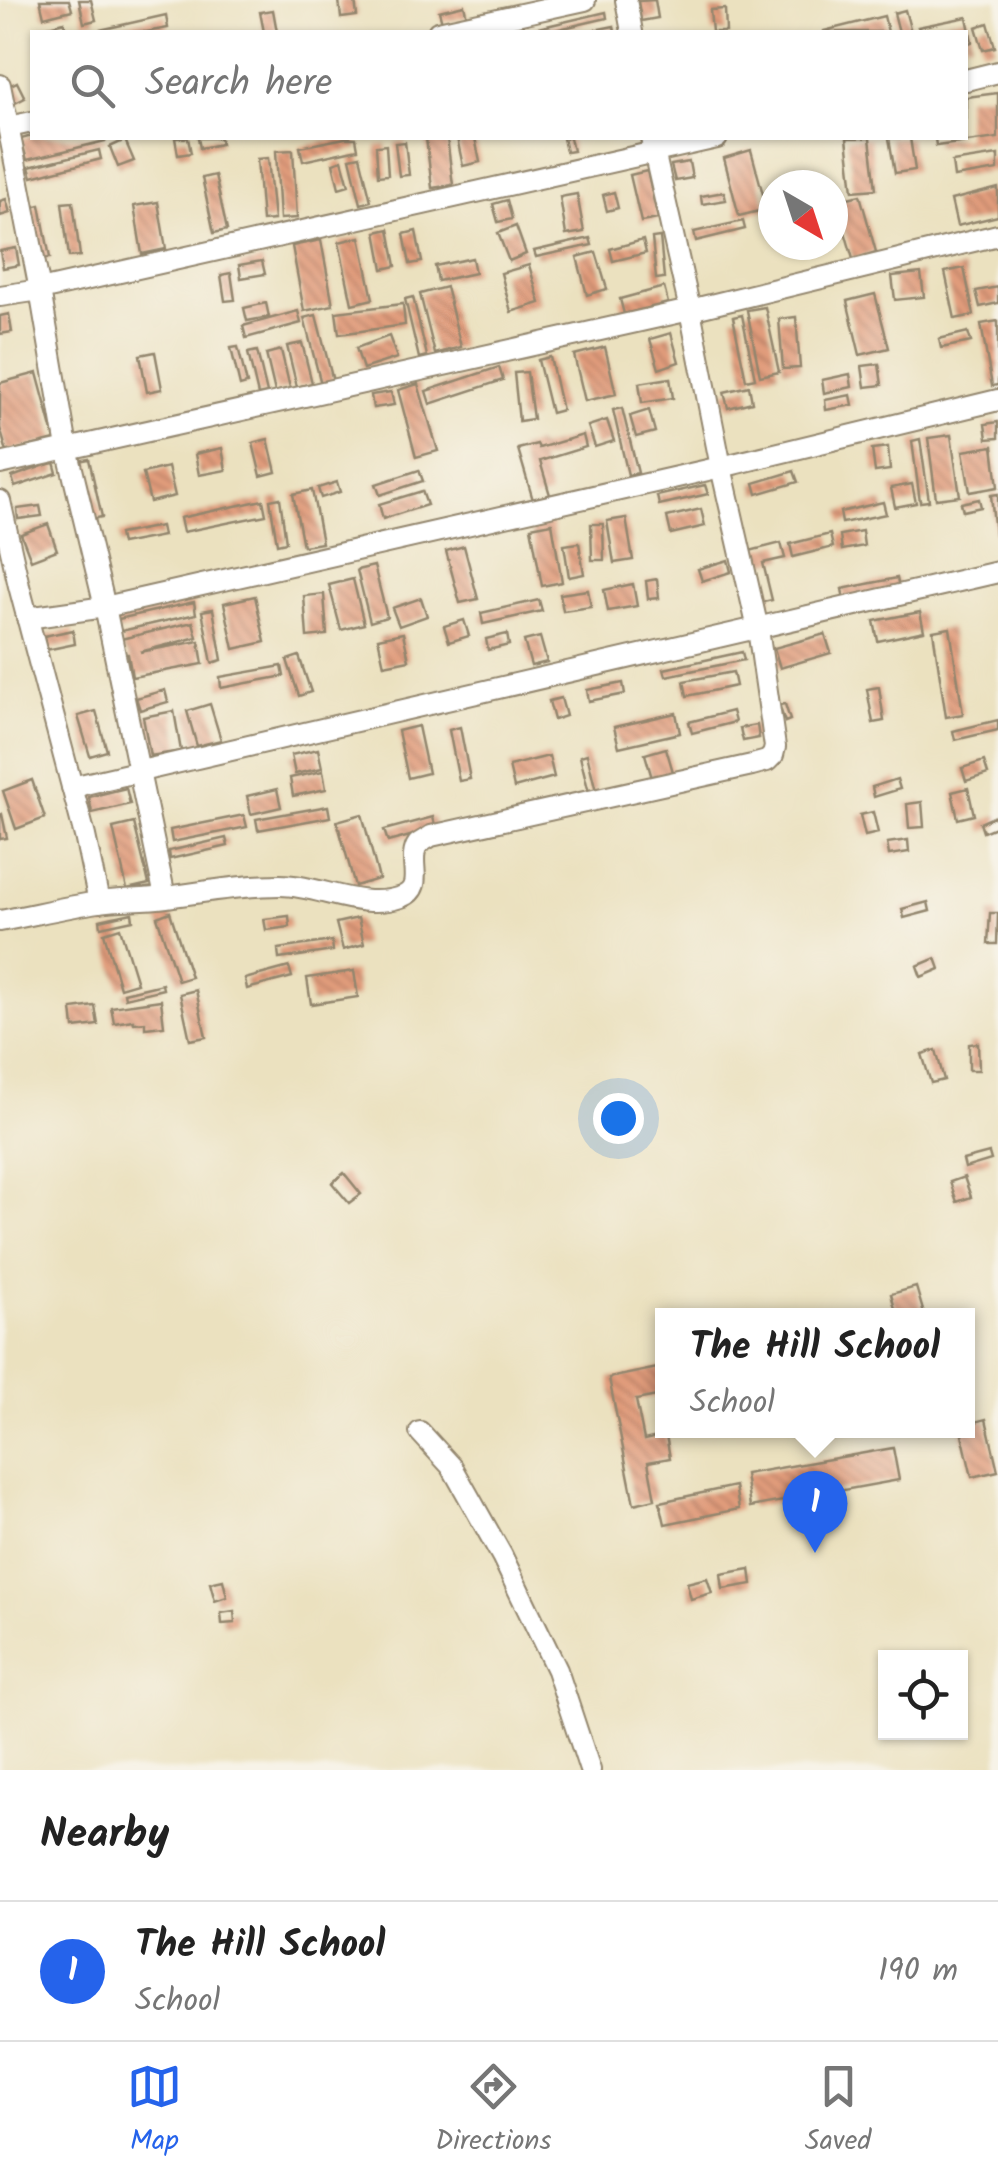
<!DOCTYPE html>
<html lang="en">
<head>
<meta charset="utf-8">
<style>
  body { margin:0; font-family:Kalam,sans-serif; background:#f2f2f2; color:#222 }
  .controls { position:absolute; right:30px; bottom:30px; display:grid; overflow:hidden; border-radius:0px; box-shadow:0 2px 8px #0004 }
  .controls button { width:90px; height:90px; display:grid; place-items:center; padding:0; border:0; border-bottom:2px solid #e0e0e0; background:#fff; color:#222; font:50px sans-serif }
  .compass { position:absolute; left:758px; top:170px; width:90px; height:90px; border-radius:50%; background:#fff; box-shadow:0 2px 8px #0004; rotate:141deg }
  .you { position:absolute; left:618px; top:1118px; width:35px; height:35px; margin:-25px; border:8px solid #fff; border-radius:50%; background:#1a73e8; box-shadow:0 0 0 15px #1a73e833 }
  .badge { display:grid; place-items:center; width:65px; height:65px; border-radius:50%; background:#2563eb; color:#fff; font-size:32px; font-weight:700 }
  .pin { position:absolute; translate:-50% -82px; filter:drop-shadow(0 2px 5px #0008) }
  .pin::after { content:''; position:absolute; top:52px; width:35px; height:30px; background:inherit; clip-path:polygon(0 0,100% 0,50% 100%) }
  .popup { position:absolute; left:655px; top:1308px; width:320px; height:130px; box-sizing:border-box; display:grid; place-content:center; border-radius:0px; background:#fff; filter:drop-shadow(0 2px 8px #0005); font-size:32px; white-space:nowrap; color:#767676 }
  .popup b { font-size:38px; color:#222 }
  .popup::after { content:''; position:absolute; left:50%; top:100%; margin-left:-20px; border:20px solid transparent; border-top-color:#fff }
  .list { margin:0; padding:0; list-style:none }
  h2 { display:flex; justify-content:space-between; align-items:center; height:130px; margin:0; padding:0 40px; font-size:42px }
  h2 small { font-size:32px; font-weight:400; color:#767676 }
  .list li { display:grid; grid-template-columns:65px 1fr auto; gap:30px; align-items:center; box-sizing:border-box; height:140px; padding:0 40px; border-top:2px solid #e0e0e0 }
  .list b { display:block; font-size:38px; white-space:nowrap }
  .list p { margin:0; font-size:32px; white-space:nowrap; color:#767676 }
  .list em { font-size:32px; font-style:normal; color:#767676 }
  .icon { flex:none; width:55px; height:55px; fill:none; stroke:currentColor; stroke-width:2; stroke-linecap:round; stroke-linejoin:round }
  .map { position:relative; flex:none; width:998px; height:1770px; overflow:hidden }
  .search { position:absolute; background:#fff; box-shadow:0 2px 8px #0004; left:30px; right:30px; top:30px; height:110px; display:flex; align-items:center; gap:25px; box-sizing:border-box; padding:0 35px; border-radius:0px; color:#767676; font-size:38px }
  .sheet { height:270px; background:#fff }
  nav { display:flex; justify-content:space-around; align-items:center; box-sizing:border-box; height:140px; border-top:2px solid #e0e0e0; background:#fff; font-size:28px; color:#767676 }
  nav a { display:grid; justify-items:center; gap:5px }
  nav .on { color:#2563eb }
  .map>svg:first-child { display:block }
</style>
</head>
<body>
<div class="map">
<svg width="998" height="1770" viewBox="0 0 998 1770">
  <defs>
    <pattern id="building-back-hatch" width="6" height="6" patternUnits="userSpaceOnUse" patternTransform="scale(2.5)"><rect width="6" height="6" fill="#e19c7c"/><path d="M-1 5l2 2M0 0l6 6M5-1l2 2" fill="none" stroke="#b87f65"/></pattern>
  </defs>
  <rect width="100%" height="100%" fill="#f7f3e8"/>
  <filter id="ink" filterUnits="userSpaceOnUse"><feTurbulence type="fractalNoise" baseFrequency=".01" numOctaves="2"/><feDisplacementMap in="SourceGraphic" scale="20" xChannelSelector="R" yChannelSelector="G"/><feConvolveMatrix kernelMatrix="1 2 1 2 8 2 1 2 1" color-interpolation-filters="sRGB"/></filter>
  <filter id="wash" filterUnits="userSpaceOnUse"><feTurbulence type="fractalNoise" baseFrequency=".0048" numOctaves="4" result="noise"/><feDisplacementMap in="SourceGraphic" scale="40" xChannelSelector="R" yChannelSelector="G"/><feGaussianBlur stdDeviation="2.25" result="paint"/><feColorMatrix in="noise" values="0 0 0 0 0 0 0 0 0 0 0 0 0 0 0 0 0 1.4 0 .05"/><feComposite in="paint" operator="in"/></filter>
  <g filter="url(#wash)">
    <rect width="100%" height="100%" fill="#ebe1bf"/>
    <g id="blocks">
      <g fill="url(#building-back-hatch)">
        <polygon points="40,0 69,0 72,10 44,17"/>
        <polygon points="79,0 91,0 96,20 84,23"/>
        <polygon points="339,0 355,0 357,16 341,18"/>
        <polygon points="655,0 658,18 641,21 638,1"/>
        <polygon points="464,5 467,17 442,22 439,11"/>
        <polygon points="725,9 726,32 712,32 710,10"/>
        <polygon points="273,10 277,32 264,32 260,12"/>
        <polygon points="905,10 911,32 899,32 894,13"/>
        <polygon points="606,12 607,18 546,32 535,32 534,29"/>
        <polygon points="166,15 168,28 146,32 91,32"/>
        <polygon points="884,16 888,32 824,32 824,31"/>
        <polygon points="967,17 972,42 966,44 966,32 920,32 918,27"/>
        <polygon points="64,22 67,32 46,32 45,27"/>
        <polygon points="988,23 995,47 983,50 976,27"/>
        <polygon points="614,26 615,32 590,32 589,31"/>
        <polygon points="17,82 25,98 15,103 7,87"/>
        <polygon points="998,93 998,138 936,146 935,138 966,138 966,97"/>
        <polygon points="32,136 104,138 105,141 27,160 21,139"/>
        <polygon points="175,138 188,138 191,153 178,155"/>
        <polygon points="198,138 220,138 221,144 200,148"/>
        <polygon points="345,138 356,138 358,149 303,161 300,147"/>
        <polygon points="426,138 447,138 453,185 432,188"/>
        <polygon points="457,138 475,138 480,162 463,166"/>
        <polygon points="563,138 570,138 573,151 566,152"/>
        <polygon points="847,138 870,138 876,189 853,191"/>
        <polygon points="889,138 910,138 915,170 895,173"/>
        <polygon points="125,140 134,161 118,167 110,147"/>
        <polygon points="405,142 409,175 399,176 395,143"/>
        <polygon points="386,145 388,175 378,176 376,146"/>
        <polygon points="99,150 101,159 32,177 29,167"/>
        <polygon points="293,150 297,218 280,219 276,151"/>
        <polygon points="751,150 767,209 739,216 724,158"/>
        <polygon points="998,155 998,170 954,177 952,162"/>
        <polygon points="360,156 371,201 361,204 350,158"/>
        <polygon points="268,158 274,220 262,221 257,159"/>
        <polygon points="342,160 349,185 339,188 333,163"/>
        <polygon points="689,162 692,178 675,181 671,165"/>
        <polygon points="647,171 658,219 641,222 630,175"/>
        <polygon points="215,175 227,230 214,233 202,178"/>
        <polygon points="998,188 998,216 957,226 951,200"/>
        <polygon points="614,192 618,208 607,211 603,195"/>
        <polygon points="724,192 726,200 702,204 701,196"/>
        <polygon points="577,194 584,232 566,235 560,197"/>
        <polygon points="860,195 876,252 853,259 836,201"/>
        <polygon points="6,199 10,213 0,216 0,201"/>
        <polygon points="507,200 512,219 498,222 493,204"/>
        <polygon points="73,202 80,256 69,257 62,203"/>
        <polygon points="158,202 166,249 142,254 134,206"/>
        <polygon points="40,205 50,258 41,259 32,207"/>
        <polygon points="743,221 745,229 696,241 694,232"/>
        <polygon points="516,226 526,254 509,261 498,233"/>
        <polygon points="389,229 396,266 383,269 376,232"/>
        <polygon points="416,231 422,262 410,264 404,234"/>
        <polygon points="360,237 373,299 352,304 339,242"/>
        <polygon points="660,237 664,278 656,279 652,238"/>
        <polygon points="590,238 592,245 536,257 534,251"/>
        <polygon points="321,240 333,305 304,311 292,246"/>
        <polygon points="643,240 646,253 613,261 610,249"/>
        <polygon points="16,248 19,265 3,268 0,251"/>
        <polygon points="596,252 607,289 587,295 577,257"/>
        <polygon points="472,258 475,273 438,281 435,266"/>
        <polygon points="262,261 265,274 241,278 239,265"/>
        <polygon points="529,265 540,303 511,312 501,273"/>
        <polygon points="964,268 974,315 955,319 945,272"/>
        <polygon points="231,273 235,300 225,301 221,275"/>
        <polygon points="921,273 924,297 895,300 892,276"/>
        <polygon points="446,287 461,347 435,354 420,294"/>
        <polygon points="664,287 668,303 624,314 620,299"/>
        <polygon points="998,287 998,303 980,307 976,291"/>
        <polygon points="875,294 889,348 860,355 847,301"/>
        <polygon points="413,297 427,356 419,358 405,299"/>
        <polygon points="266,303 269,317 247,321 244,308"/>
        <polygon points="403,304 405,325 339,334 336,312"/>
        <polygon points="765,307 779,372 760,376 747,310"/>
        <polygon points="298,311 301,323 246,338 243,326"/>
        <polygon points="9,314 12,332 0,334 0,316"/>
        <polygon points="316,315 333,381 321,384 304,318"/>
        <polygon points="742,315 755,378 746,380 733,317"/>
        <polygon points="796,317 800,368 783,369 779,319"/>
        <polygon points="998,321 998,385 992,386 981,324"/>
        <polygon points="968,332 971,342 941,348 939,339"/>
        <polygon points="671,333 679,362 659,369 650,339"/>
        <polygon points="389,336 397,358 363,369 356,348"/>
        <polygon points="302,343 312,383 297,387 287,346"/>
        <polygon points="238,347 247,384 240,386 231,348"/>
        <polygon points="605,347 616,394 585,401 574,355"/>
        <polygon points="281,350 290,388 275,392 266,354"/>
        <polygon points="257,351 267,393 258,395 248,353"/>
        <polygon points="155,352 162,389 147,392 140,355"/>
        <polygon points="550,357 562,410 551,413 538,360"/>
        <polygon points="879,364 882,385 865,387 862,366"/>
        <polygon points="499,367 503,380 430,404 426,391"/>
        <polygon points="527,372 533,419 519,421 514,373"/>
        <polygon points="37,373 55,440 7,452 0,428 0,383"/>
        <polygon points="850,374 852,387 824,393 822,380"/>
        <polygon points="670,378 673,398 642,403 639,383"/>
        <polygon points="418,384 438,451 416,457 398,390"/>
        <polygon points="749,386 752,402 728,408 724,392"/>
        <polygon points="391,392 394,405 373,408 371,395"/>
        <polygon points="851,395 853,405 826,410 825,400"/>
        <polygon points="622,408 638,473 628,475 613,410"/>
        <polygon points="649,410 655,432 636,437 630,416"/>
        <polygon points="607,420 614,441 595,447 588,426"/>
        <polygon points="998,422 998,438 987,439 985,424"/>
        <polygon points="583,435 586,447 540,461 550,495 533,500 518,449 537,444 539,448"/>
        <polygon points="951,435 960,496 936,499 928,438"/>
        <polygon points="268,439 276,472 261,476 253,443"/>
        <polygon points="920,439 929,501 920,502 912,441"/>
        <polygon points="993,446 998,487 970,492 963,451"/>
        <polygon points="888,447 890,470 875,472 872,449"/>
        <polygon points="222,448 226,470 199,475 195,454"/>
        <polygon points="89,459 102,517 91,519 78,461"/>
        <polygon points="54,462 57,473 15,487 12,477"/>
        <polygon points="168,467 175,496 150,502 143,473"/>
        <polygon points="419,470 423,481 380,495 376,484"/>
        <polygon points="794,471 798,482 757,494 754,483"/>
        <polygon points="337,482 340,492 321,498 318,488"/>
        <polygon points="912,484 916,503 895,507 891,488"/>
        <polygon points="705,485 708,494 659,505 657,496"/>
        <polygon points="312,490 322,543 303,546 293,494"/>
        <polygon points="422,491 427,505 383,519 379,504"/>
        <polygon points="998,494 998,534 995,534 991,495"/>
        <polygon points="280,498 286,542 277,544 270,500"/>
        <polygon points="979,499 981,507 963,511 961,503"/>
        <polygon points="263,500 266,515 183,532 180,518"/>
        <polygon points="883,502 886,514 842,523 840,512"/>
        <polygon points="40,506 42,516 18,519 17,509"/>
        <polygon points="701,509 705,526 671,534 667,517"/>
        <polygon points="626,518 633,560 614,563 607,521"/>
        <polygon points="552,523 562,582 542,586 531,527"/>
        <polygon points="48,524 57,550 31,560 21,534"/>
        <polygon points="591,524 603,524 604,560 592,560"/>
        <polygon points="161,526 163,536 121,544 119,534"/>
        <polygon points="862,531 864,546 842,550 840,535"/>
        <polygon points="830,534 833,547 793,557 790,544"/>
        <polygon points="579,543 584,574 569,577 564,545"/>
        <polygon points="781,543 785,558 763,563 772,600 759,603 746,552"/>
        <polygon points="464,546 478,599 460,603 446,551"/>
        <polygon points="728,560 731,572 702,581 698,569"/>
        <polygon points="374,566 387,617 370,622 357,570"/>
        <polygon points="897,578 899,588 844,599 842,589"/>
        <polygon points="353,579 364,624 341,630 329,585"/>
        <polygon points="657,579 659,598 648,599 646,581"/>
        <polygon points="633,584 637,606 608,611 604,590"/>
        <polygon points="588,590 591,607 563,611 560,594"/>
        <polygon points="324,594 327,635 307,637 304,596"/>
        <polygon points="255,596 265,642 234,649 224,603"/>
        <polygon points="421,598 427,616 399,626 392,608"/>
        <polygon points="539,600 542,611 483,624 481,613"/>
        <polygon points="194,602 196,614 117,632 114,620"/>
        <polygon points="213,609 222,660 212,663 202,611"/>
        <polygon points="920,612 924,631 878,641 874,621"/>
        <polygon points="464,620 469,636 449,642 444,626"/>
        <polygon points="193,622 197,637 140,652 199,641 203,664 132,677 128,654 125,654 121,639"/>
        <polygon points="950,628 963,714 946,717 933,631"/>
        <polygon points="73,630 75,644 46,650 44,636"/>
        <polygon points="403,633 409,660 384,665 378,638"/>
        <polygon points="507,634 509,645 488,650 486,639"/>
        <polygon points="825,634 831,653 780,668 774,648"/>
        <polygon points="540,637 547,662 531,666 524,641"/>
        <polygon points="742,652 744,660 666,676 664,669"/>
        <polygon points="299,656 311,692 299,696 287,660"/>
        <polygon points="282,666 284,676 221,688 220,677"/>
        <polygon points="733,672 736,686 687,696 684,681"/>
        <polygon points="623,683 625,694 589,701 587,690"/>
        <polygon points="879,687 884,721 873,723 867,689"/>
        <polygon points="165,690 168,702 140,710 136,698"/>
        <polygon points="561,698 566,716 554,720 549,701"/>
        <polygon points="210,704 221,740 197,746 187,711"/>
        <polygon points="785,704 790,720 785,722 779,705"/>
        <polygon points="96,711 107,751 90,756 78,716"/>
        <polygon points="174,711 181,751 150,756 143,717"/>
        <polygon points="732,711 735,722 692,733 689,722"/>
        <polygon points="676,713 680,733 619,747 614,727"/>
        <polygon points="998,720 998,730 955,740 953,731"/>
        <polygon points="757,725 759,738 743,741 740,728"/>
        <polygon points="418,726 428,773 408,778 398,731"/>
        <polygon points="460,727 470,779 459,781 449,730"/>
        <polygon points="666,748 673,772 652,778 645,754"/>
        <polygon points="318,749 322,768 295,774 291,755"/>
        <polygon points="587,754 596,791 589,793 580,756"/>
        <polygon points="549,756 554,777 514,788 509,766"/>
        <polygon points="984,761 988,774 966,781 962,768"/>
        <polygon points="323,771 326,789 293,796 290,778"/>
        <polygon points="897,779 900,789 874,797 872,787"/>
        <polygon points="32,780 45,818 16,829 3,791"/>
        <polygon points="126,788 130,804 92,813 89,797"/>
        <polygon points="968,788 974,815 958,819 952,792"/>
        <polygon points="277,789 281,807 251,814 247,796"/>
        <polygon points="922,802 924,827 909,828 907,804"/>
        <polygon points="328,806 330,817 258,830 256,819"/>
        <polygon points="873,812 878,833 865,836 860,815"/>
        <polygon points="2,814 7,838 0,839 0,815"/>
        <polygon points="362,814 379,879 355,886 337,821"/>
        <polygon points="244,815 247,827 172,842 170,830"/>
        <polygon points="998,815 998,826 983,832 980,823"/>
        <polygon points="433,817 436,829 388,842 384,830"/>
        <polygon points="134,823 149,884 127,889 113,828"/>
        <polygon points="226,838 228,846 170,859 169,851"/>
        <polygon points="908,840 909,852 889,855 887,843"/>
        <polygon points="928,902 930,911 904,918 902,909"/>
        <polygon points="170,912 191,977 178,981 157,917"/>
        <polygon points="132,913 133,920 101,927 100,920"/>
        <polygon points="990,913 998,913 997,944 988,944"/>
        <polygon points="289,916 290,927 266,930 264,919"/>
        <polygon points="358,918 364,944 343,950 336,923"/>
        <polygon points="120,928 137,983 120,988 104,933"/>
        <polygon points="332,941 333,951 279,959 278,949"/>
        <polygon points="936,958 940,969 921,977 917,966"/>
        <polygon points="289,967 292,977 247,989 245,979"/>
        <polygon points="354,971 358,997 311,1004 307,978"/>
        <polygon points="162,984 163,989 125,998 124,993"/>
        <polygon points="196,990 206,1037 190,1040 180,994"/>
        <polygon points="161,1000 164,1026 145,1028 145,1022 134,1023 133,1020 114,1023 111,1007"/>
        <polygon points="95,1006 98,1025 74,1028 72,1009"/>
        <polygon points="978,1043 979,1070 969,1070 969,1044"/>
        <polygon points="936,1050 944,1080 931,1083 922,1054"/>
        <polygon points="989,1153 991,1160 965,1168 963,1160"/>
        <polygon points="344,1173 361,1194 349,1203 332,1183"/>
        <polygon points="964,1177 971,1197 957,1202 950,1182"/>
        <polygon points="916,1287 924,1314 897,1316 891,1294"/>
        <polygon points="662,1367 662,1395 636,1400 644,1440 666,1435 670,1458 648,1462 655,1499 634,1504 609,1378"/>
        <polygon points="986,1419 998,1471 972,1477 961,1430 968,1430 968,1424"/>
        <polygon points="893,1448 899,1480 750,1507 745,1474"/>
        <polygon points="735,1486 739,1509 665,1524 660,1502"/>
        <polygon points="750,1569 752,1584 723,1589 721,1574"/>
        <polygon points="707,1578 712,1593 691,1599 687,1583"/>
        <polygon points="223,1580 227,1597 215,1601 210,1583"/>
        <polygon points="234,1611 235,1623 222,1624 221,1613"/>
      </g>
    </g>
  </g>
  <g filter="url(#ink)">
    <use href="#blocks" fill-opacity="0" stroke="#93866e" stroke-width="2.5"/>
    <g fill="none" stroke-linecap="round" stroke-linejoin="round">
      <g stroke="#93866e" stroke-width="24">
        <g id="street">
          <polyline points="626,0 632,32"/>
          <polyline points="438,32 585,0"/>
          <polyline points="966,80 998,72"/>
          <polyline points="0,85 40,290 67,448 105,607 165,897"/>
          <polyline points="9,127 32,122"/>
          <polyline points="0,296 40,290 717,138"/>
          <polyline points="0,464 690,310 998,235"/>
          <polyline points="0,501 19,586 85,836 99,902"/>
          <polyline points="27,618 105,607 721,467 998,400"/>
          <polyline points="72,787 998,572"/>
          <path d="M0,921c32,-6 65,-14 98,-19 22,-3 46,-2 68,-5 39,-5 76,-12 114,-12 40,0 80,26 121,12 26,-9 5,-37 17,-53 1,-1 12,-7 13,-8l321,-71 15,-4 6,-6 2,-8 -17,-118 -37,-162 -31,-157 -39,-172"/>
          <polyline points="420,1432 452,1467 502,1556 557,1670 590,1770"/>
        </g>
      </g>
      <use href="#street" stroke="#fff" stroke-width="20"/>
    </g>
  </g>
</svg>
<div class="controls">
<button><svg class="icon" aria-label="locate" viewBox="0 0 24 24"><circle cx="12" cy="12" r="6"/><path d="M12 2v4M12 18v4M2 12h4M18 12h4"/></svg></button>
</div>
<svg class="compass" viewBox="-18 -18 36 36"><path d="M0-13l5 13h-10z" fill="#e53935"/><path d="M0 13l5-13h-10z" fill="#767676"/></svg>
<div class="you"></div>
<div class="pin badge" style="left:815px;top:1553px">1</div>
<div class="popup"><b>The Hill School</b>School</div>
<div class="search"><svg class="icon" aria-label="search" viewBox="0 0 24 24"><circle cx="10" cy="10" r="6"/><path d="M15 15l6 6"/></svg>Search here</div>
</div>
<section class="sheet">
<h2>Nearby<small></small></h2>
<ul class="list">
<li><span class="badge">1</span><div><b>The Hill School</b><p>School</p></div><em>190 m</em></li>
</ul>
</section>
<nav>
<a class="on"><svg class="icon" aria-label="map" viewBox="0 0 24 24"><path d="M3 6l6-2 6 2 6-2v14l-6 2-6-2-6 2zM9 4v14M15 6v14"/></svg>Map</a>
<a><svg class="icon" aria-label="directions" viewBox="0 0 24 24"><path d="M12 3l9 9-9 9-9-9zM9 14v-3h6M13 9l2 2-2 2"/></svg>Directions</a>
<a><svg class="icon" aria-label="saved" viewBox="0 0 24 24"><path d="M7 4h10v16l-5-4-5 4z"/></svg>Saved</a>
</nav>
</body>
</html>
